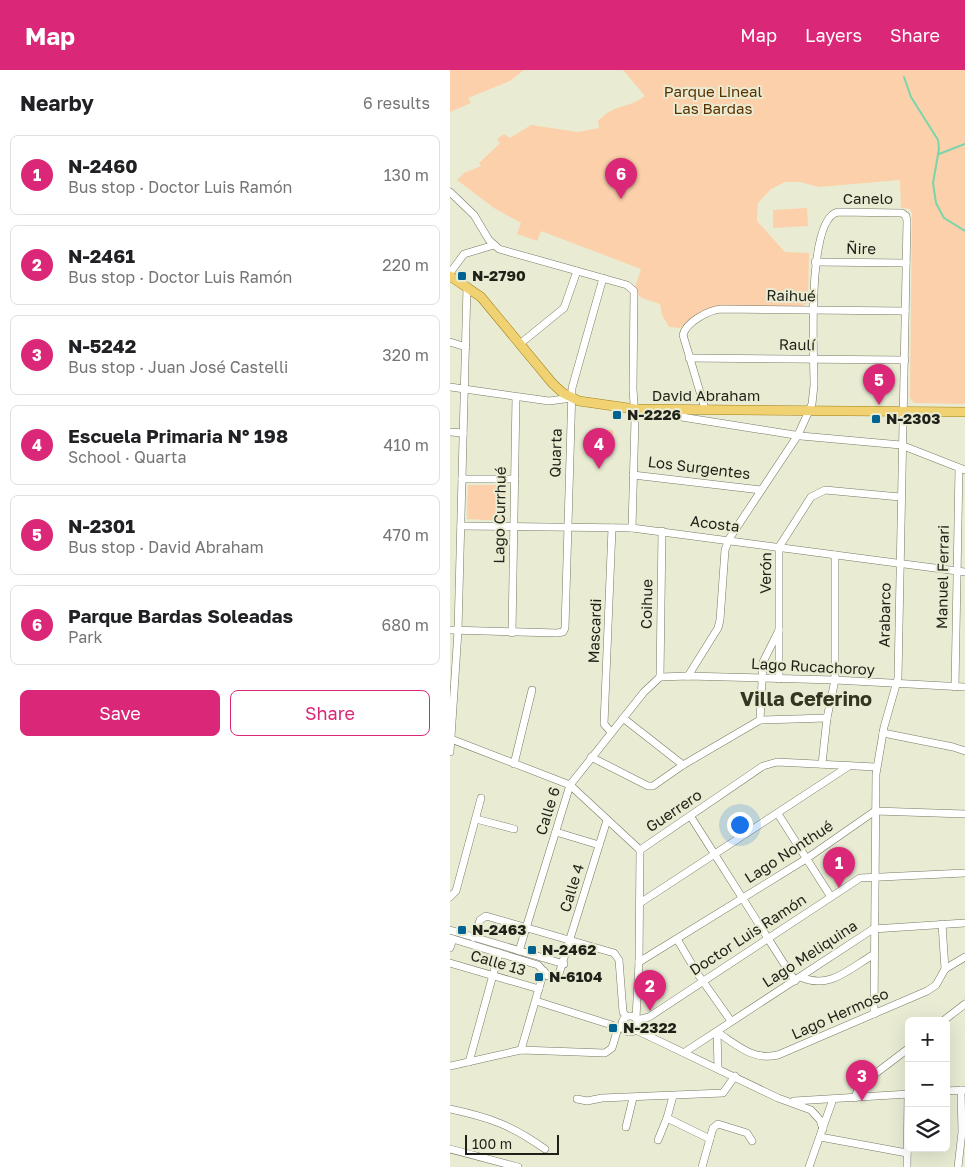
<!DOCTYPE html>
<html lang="en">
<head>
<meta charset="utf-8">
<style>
  body { margin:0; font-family:"Golos Text",sans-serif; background:#f2f2f2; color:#202124 }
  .controls { position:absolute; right:15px; bottom:15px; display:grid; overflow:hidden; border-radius:8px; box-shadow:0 5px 20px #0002 }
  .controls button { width:45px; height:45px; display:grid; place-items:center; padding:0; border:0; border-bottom:1px solid #e0e0e0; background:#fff; color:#202124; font:25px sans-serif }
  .scale { position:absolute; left:15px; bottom:12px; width:94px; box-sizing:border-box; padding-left:5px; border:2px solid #1f2017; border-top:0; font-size:14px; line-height:18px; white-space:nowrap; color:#1f2017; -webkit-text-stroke:4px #e9ecd3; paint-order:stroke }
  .you { position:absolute; left:289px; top:754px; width:18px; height:18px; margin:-12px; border:4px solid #fff; border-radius:50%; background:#1a73e8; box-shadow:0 0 0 8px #1a73e833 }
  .badge { display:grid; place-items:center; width:32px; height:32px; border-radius:50%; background:#db2777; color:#fff; font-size:16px; font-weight:700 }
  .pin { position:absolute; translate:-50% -41px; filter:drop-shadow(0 1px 2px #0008) }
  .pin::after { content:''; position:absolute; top:26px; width:18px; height:15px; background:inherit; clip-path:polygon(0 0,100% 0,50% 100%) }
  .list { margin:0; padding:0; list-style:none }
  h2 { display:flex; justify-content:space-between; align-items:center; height:65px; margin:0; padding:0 20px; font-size:21px }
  h2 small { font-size:16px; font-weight:400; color:#757577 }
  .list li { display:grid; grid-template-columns:32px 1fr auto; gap:15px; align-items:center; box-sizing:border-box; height:80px; margin:0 10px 10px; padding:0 10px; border:1px solid #e0e0e0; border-radius:8px }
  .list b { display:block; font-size:19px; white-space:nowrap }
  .list p { margin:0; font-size:16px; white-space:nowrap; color:#757577 }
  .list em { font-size:16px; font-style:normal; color:#757577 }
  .actions { display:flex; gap:10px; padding:15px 20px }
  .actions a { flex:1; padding:11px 0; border:1px solid #db2777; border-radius:8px; text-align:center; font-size:18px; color:#db2777 }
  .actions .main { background:#db2777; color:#fff }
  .icon { flex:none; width:28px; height:28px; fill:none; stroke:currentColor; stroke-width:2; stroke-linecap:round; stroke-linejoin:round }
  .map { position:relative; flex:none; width:515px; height:1097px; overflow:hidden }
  header { display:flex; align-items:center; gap:30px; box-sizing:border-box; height:70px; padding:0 25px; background:#db2777; color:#fff }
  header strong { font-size:24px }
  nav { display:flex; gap:28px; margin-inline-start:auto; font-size:18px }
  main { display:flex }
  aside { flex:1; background:#fff }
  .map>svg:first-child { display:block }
</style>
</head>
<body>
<header>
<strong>Map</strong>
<nav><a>Map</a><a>Layers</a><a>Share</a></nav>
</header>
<main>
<aside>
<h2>Nearby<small>6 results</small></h2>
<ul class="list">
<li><span class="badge">1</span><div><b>N-2460</b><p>Bus stop · Doctor Luis Ramón</p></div><em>130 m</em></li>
<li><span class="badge">2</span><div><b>N-2461</b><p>Bus stop · Doctor Luis Ramón</p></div><em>220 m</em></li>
<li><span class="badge">3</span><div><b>N-5242</b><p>Bus stop · Juan José Castelli</p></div><em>320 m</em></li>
<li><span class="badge">4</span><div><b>Escuela Primaria N° 198</b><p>School · Quarta</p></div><em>410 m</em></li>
<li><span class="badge">5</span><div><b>N-2301</b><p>Bus stop · David Abraham</p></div><em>470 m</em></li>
<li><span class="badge">6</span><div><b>Parque Bardas Soleadas</b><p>Park</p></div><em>680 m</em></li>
</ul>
<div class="actions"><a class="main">Save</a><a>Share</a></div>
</aside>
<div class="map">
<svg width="515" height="1097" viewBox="0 0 515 1097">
  <rect width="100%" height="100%" fill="#e9ecd3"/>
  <g fill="#fcd0aa">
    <polygon points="0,0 74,0 60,11 18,28 21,33 0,42"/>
    <path d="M173,0h342v334l-51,-1 -4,-5 2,-184 -2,-5 -9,-1 -1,-28 -81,7 -19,-5h-15l-14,7 -13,14 -1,18 28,31 24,1 -1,50 -7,4 -86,-1 -35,22 -11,-1 -7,-12 -2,-11 -18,-6 -8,-7 7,-22 -100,-38 -4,10 -20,-7 4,-11 -27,-15 -37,-28 7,-7 17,-7 -2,-3 21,-20 -3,-4 7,-5 6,4 21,-13 47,7 21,-4 -1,-7c17,-18 30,-12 47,-25z"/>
    <polygon points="357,138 358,156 323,158 323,140"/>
    <rect x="139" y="360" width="24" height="15"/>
    <polygon points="18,415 55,415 56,451 17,449"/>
  </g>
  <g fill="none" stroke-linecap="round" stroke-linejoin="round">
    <g stroke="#79d5ab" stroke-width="2">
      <polyline points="454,7 461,27 488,70 489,79 483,113 486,133 494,148 515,161"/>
      <polyline points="489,84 515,74"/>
    </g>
    <g stroke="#777963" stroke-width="8">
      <g id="minor">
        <polyline points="0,122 24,145 39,170 49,179 177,215 184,221 183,319 185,349 182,458"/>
        <polyline points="365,192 456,193"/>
        <polyline points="0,203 14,184 44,175"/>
        <polyline points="0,272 16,277"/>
        <polyline points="71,273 114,238 127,201"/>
        <polyline points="239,288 455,290"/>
        <polyline points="0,317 99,331 122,328"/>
        <path d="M255,339l-22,-74c3,-13 26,-25 38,-26l184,2"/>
        <polyline points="200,342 351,366 451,375 515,400"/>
        <polyline points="0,362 13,363"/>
        <polyline points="183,405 311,420"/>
        <polyline points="12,409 65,409"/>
        <polyline points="11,456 182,458 515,502"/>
        <polyline points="0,560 107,563 113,562 115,558 122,318 153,208"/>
        <polyline points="62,563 66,327"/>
        <path d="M238,606l30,-48 2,-8 5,-70 4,-11 69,-104 14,-31 2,-19c0,-28 -8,-167 24,-173l64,1 4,3 1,5 -9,457 -14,49 -8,47 -2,240"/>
        <polyline points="210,607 238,606 385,610 515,617"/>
        <polyline points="210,607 212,461"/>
        <polyline points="329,609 329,477 361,427 375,420 450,427"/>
        <polyline points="505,617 509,398"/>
        <polyline points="173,648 233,695"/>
        <polyline points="310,650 313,592 329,560"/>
        <polyline points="161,662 154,654 162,458"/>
        <polyline points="433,663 503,677 515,681"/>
        <polyline points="1,669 120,715 190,780"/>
        <polyline points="0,682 8,561 17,216"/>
        <polyline points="141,687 198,716 203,716 233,695 310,650 377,648"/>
        <polyline points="64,694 82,620"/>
        <polyline points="372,694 377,648 385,610 385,485"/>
        <polyline points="328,744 381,827"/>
        <polyline points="241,747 345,911"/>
        <polyline points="26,749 64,759"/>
        <polyline points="106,762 149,775"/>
        <polyline points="190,780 313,696 327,692 426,697"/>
        <polyline points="0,827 6,821 31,728"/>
        <polyline points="190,833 399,696"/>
        <polyline points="492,854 495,899"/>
        <polyline points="0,860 114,894"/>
        <polyline points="0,868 88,895 98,906 108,907 157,750"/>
        <polyline points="24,868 30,850 36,846 164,883 169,890 173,942 176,946"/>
        <polyline points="227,869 247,903 281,951"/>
        <polyline points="0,878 3,869"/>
        <polyline points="69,881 120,715 194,622 210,607"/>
        <polyline points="189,892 356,789 425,741 515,744"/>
        <polyline points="0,893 89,919"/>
        <path d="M351,907c28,13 48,-8 72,-22"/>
        <polyline points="86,931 171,958"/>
        <circle cx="180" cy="954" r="8"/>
        <polyline points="186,948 189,892 190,780"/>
        <polyline points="187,950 199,947 410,808 515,803"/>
        <polyline points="493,951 515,934"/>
        <polyline points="186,960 328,1028 361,1040 370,1050 373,1059"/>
        <path d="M267,962c20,13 36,29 61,23l149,-64 9,-6 9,-16 20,-12"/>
        <polyline points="267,962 268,998"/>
        <polyline points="71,980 94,901"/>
        <polyline points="235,982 423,859 515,853"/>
        <polyline points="19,992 49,883"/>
        <polyline points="0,996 71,980 155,983 162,978 168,958"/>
        <polyline points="496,1021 515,1020"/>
        <polyline points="405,1028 409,1016 459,978"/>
        <polyline points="127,1029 137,1031 152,1028 273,1023 285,1006"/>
        <polyline points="344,1031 459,1024"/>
        <path d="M0,1039c41,9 61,16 95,40"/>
        <polyline points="217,1048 260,1069"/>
        <polyline points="176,1057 183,1028"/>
        <polyline points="370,1067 457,1083"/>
        <polyline points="208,1070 217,1048 223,1026"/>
        <polyline points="0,1079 68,1097"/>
        <polyline points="252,1097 263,1058 268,1054 297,1063 302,1071"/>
        <polyline points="359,1097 383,1029"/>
        <polyline points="457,1097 458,1024"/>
        <polyline points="508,1097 512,1062 511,1020"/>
      </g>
    </g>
    <g stroke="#a28016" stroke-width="10">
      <polyline id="major" points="0,206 31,227 103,314 113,323 129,331 185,339 515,342"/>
    </g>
    <use href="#minor" stroke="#fff" stroke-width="7"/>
    <use href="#major" stroke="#f1d273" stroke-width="9"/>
  </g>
  <g fill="#006392" stroke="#e9ecd3" stroke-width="2">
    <rect x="7" y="201" width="10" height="10" rx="2.5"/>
    <rect x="162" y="340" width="10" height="10" rx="2.5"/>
    <rect x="421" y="344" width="10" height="10" rx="2.5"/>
    <rect x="7" y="855" width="10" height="10" rx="2.5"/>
    <rect x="77" y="875" width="10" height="10" rx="2.5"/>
    <rect x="84" y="902" width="10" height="10" rx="2.5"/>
    <rect x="158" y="953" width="10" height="10" rx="2.5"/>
  </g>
  <g text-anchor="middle" stroke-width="4" stroke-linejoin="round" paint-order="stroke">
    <g font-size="15" fill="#5b3101" stroke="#e9ecd3">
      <text x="263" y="27">Parque Lineal<tspan x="263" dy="17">Las Bardas</tspan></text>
    </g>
    <g font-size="15" fill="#1f2017" stroke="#e9ecd3">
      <text x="418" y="134">Canelo</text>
      <text transform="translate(411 179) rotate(1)" y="5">Ñire</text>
      <text transform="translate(341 226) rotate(1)" y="5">Raihué</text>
      <text transform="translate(347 275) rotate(1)" y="5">Raulí</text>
      <text x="256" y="331">David Abraham</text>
      <text transform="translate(106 383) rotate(-88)" y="5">Quarta</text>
      <text transform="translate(249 398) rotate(7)" y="5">Los Surgentes</text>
      <text transform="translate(50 445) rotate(-89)" y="5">Lago Currhué</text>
      <text transform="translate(265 454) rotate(7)" y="5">Acosta</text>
      <text transform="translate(316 503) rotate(-89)" y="5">Verón</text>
      <text transform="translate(493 507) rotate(-89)" y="5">Manuel Ferrari</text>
      <text transform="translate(197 534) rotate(-89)" y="5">Coihue</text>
      <text transform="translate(435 545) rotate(-89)" y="5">Arabarco</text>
      <text transform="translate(145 561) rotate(-88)" y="5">Mascardi</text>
      <text transform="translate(363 597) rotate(3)" y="5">Lago Rucachoroy</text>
      <text transform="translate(98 741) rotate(-73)" y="5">Calle 6</text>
      <text transform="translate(224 741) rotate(-34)" y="5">Guerrero</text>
      <text transform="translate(339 782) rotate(-33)" y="5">Lago Nonthué</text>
      <text transform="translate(122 818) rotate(-73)" y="5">Calle 4</text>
      <text transform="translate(298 865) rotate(-33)" y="5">Doctor Luis Ramón</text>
      <text transform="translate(360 884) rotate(-33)" y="5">Lago Meliquina</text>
      <text transform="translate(48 893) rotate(16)" y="5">Calle 13</text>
      <text transform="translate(390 944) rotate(-24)" y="5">Lago Hermoso</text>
    </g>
    <g font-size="15" font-weight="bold" fill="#1f2017" stroke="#e9ecd3" text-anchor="start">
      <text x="22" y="211">N-2790</text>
      <text x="177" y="350">N-2226</text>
      <text x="436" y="354">N-2303</text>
      <text x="22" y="865">N-2463</text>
      <text x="92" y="885">N-2462</text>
      <text x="99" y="912">N-6104</text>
      <text x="173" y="963">N-2322</text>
    </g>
    <g font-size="20" font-weight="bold" fill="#343622" stroke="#e9ecd3">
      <text x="356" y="636">Villa Ceferino</text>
    </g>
  </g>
</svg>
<div class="controls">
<button>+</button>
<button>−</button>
<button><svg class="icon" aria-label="layers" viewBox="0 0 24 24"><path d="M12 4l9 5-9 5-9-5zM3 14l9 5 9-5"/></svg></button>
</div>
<div class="scale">100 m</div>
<div class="you"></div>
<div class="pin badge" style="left:389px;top:818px">1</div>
<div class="pin badge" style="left:200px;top:941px">2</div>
<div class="pin badge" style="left:412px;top:1031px">3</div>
<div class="pin badge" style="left:149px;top:399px">4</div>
<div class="pin badge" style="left:429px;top:335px">5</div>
<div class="pin badge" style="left:171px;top:129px">6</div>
</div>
</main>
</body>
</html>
